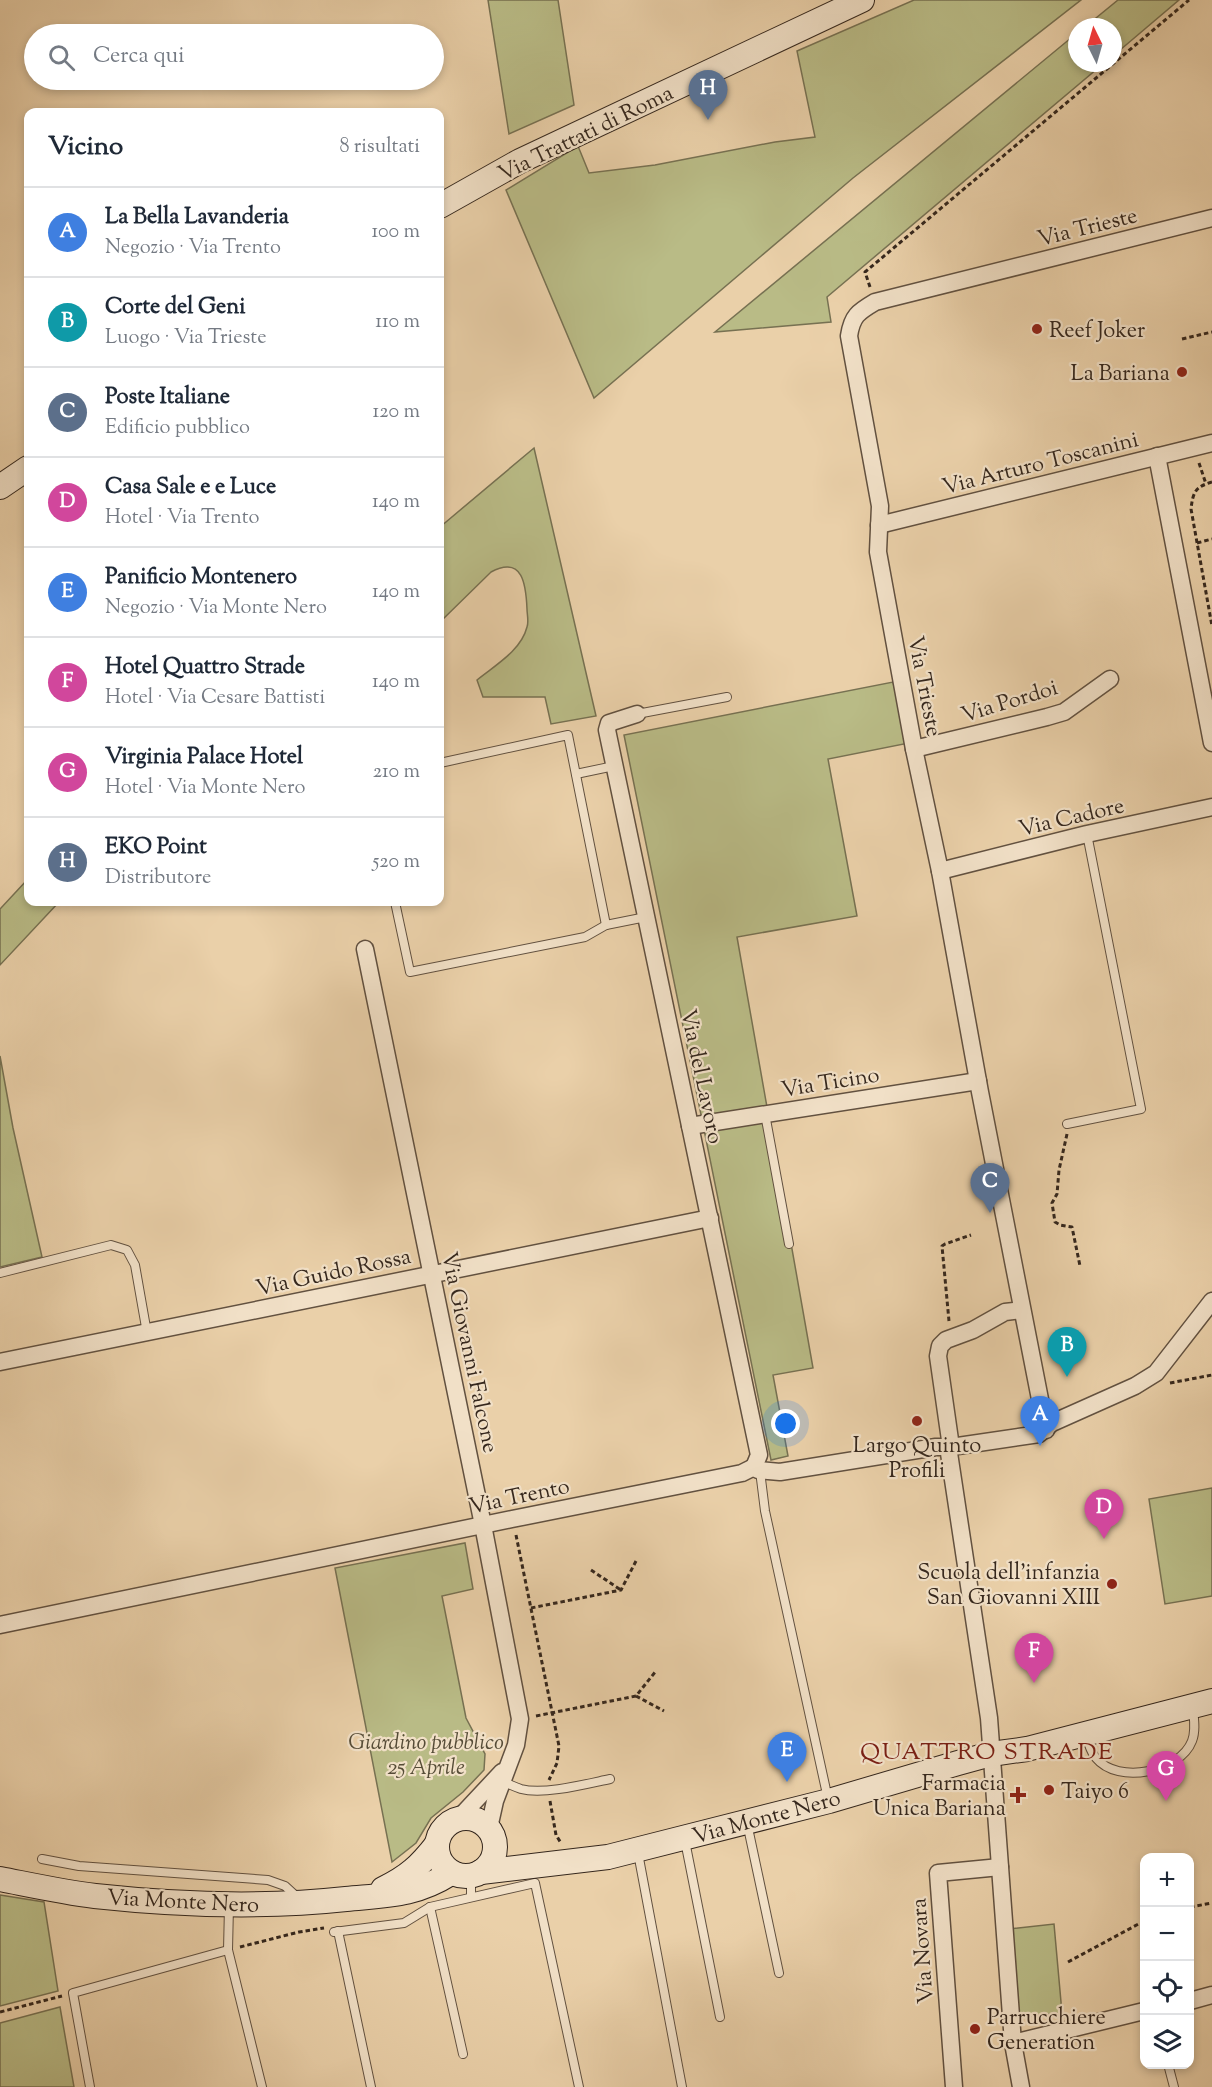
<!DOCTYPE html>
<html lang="it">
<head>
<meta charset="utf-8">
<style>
  body { margin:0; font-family:"Sorts Mill Goudy",serif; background:#f6f6f7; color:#1f2937 }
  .controls { position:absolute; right:18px; bottom:18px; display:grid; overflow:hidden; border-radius:12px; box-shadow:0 3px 9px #0003 }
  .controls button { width:54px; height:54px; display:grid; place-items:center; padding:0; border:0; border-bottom:2px solid #e0e1e3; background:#fff; color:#1f2937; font:30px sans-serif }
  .compass { position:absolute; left:1068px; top:18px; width:54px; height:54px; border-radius:50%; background:#fff; box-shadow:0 3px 9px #0003; rotate:355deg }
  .you { position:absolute; left:786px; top:1424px; width:21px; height:21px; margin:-15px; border:4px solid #fff; border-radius:50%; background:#1a73e8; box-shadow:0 0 0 9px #1a73e833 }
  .badge { display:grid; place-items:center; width:39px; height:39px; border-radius:50%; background:#8f2418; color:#fff; font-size:20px; font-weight:700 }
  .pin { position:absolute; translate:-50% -50px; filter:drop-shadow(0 2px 3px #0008) }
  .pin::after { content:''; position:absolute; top:32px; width:21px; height:18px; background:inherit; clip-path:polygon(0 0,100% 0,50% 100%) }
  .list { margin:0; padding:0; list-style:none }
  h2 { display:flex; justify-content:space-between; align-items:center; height:78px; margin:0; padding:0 24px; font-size:26px }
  h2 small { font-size:20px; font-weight:400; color:#747a83 }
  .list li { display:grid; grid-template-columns:39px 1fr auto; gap:18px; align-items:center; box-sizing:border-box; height:90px; padding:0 24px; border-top:2px solid #e0e1e3 }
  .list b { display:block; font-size:22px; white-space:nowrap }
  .list p { margin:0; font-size:20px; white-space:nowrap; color:#747a83 }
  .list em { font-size:20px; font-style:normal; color:#747a83 }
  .icon { flex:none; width:33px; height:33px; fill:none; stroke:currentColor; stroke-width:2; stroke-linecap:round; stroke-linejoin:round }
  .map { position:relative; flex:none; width:1212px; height:2087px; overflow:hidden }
  .search { position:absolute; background:#fff; box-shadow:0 3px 9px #0003; left:24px; top:24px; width:420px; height:66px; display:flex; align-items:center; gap:15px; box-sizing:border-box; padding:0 21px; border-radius:33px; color:#747a83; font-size:22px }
  .panel { position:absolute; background:#fff; box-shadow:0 3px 9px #0003; left:24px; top:108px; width:420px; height:798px; border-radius:12px }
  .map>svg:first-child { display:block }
</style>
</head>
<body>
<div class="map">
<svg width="1212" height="2087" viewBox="0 0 1212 2087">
  <rect width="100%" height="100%" fill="#ead0a9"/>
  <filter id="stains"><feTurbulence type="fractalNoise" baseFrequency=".00333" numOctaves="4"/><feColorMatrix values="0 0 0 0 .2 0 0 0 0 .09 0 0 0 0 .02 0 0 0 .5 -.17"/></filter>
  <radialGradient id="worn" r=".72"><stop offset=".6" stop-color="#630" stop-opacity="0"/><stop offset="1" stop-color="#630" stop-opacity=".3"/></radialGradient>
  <g fill="#b9bb86" stroke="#777152" stroke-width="1.5">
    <polygon points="488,0 558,0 574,105 509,134"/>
    <polygon points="914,0 1081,0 853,178 594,398 506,190 578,146 589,173 655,165 775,142 815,137 797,51"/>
    <polygon points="1118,0 1179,0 1113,56 1113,27 1085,27"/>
    <polygon points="1077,33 1077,63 1104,63 827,297 831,322 715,332"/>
    <path d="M534,448l62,268 -45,8 -6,-27h-62l-6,-17c17,-14 44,-29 50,-53 2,-5 0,-13 0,-18 -1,-24 -4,-54 -36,-37l-51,50v-95z"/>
    <polygon points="893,682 909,743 828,759 857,916 737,937 813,1368 773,1375 788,1456 771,1460 624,735"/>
    <polygon points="28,879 28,902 59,902 0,965 0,909"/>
    <polygon points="0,1056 13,1128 42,1257 0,1267"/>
    <polygon points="1212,1488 1212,1596 1165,1604 1149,1499"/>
    <polygon points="465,1543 473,1589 442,1596 466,1718 485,1754 484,1770 463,1792 431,1818 416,1843 392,1862 335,1568"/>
    <polygon points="0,1895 44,1902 58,1991 0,2006"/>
    <polygon points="1054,1924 1062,2013 1018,2017 1009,1929"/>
    <polygon points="60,2007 74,2087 0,2087 0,2023"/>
  </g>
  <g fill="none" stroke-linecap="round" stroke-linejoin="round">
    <g stroke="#625140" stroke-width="10">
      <g id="lane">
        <polyline points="637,714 727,697"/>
        <polyline points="440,763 568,735 606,925"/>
        <polyline points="576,774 614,766"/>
        <polyline points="395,902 410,972 585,937 606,925 646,917"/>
        <polyline points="765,1114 789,1244"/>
        <polyline points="1067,1124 1141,1109 1087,834"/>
        <polyline points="0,1273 111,1245 127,1250 135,1265 147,1333"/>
        <polyline points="760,1471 765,1511 828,1799"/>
        <path d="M1086,1737c3,7 5,16 10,21 22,27 84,14 96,-17 4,-10 2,-22 1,-32"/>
        <path d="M503,1782c6,2 12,5 18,7 23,6 65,-5 89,-10"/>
        <polyline points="747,1823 779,1973"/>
        <polyline points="685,1841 720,2017"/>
        <polyline points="638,1853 682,2087"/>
        <polyline points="42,1859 79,1866 268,1880 285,1886 297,1897"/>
        <polyline points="471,1876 471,1897"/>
        <polyline points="229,1906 228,1950 262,2087"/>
        <polyline points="430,1907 463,2054"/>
        <polyline points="338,1931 371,2087"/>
        <polyline points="334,1932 404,1923 430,1907 535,1883 579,2087"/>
        <polyline points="1168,2064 1174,2087"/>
        <polyline points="90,2087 73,1993 228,1950"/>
      </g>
    </g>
    <g stroke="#625140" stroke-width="19">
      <g id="street">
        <polyline points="1157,456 1212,743"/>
        <polyline points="879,525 1212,443"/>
        <polyline points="637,714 609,723 607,730 759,1455 754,1467"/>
        <polyline points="914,749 1047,717 1064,712 1110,679"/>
        <polyline points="940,871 1087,834 1212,807"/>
        <polyline points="365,949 483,1525 520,1719 516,1745 495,1801 489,1828"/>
        <polyline points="690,1126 978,1081"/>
        <polyline points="0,1362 710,1218"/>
        <path d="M1046,1430l-66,-338 -40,-221 -26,-122 -36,-197 2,-46 -31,-170c3,-20 9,-24 26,-34l337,-84"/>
        <polyline points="754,1467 758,1470 780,1472 936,1447 951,1447 1039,1434 1052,1423 1135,1386 1156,1373 1212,1301"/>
        <polyline points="0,1625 512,1519 742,1473 754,1467"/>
        <polyline points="459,1818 502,1772"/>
        <polyline points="1190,2001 1212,1995"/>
        <polyline points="1013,2043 1144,2011"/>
        <polyline points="954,2087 938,1873 1000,1867"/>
        <polyline points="1021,2087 1013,2043 989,1718 949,1453 951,1447 938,1356 940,1346 946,1340 973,1330 1005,1312 1022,1310"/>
      </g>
    </g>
    <g stroke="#35271d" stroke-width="26">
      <g id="secondary">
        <polyline points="440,206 520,161 862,0"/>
        <polyline points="0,487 28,468"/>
        <circle cx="466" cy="1847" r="29"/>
        <polyline points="481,1872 608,1857 829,1801 958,1763 991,1754 1027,1749 1212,1701"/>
        <path d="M0,1879c31,6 63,13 95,17 83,9 168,12 251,3 41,-4 69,-3 105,-26"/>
        <path d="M383,1889c25,-12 37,-23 54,-45"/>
      </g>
    </g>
    <g stroke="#35271d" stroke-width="3" stroke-dasharray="4.5 3" stroke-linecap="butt">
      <polyline points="870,287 865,272 1189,0"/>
      <polyline points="1182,339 1212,332"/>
      <polyline points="1199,463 1206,484"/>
      <path d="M1212,482c-17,5 -19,10 -21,27l21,117"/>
      <polyline points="1197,543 1212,539"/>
      <polyline points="1067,1134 1059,1170 1057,1194 1052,1203 1055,1222 1060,1225 1072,1227 1080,1266"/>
      <polyline points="949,1321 942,1246 945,1244 971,1235"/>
      <polyline points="1170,1383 1212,1375"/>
      <polyline points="516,1535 559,1746 557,1763 549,1780"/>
      <polyline points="591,1570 621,1590"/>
      <polyline points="531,1608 621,1590 636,1561"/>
      <polyline points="636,1696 664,1711"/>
      <polyline points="536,1716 636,1696 656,1671"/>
      <polyline points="550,1801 556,1835 561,1843"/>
      <polyline points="1190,1907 1212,1903"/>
      <polyline points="240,1947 299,1932 324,1928"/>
      <polyline points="1068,1962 1144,1921"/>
      <polyline points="0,2012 62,1996"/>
    </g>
    <use href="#lane" stroke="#f1e0c7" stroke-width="8"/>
    <use href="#street" stroke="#f1e0c7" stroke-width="16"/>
    <use href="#secondary" stroke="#f1e0c7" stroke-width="24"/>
  </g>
  <g fill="#8f2418" stroke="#f1e0c7" stroke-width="2">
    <circle cx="1037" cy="329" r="6"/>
    <circle cx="1182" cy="372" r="6"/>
    <circle cx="917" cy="1421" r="6"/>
    <circle cx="1112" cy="1584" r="6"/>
    <circle cx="1049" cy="1790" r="6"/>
    <path d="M1015 1786h6v6h6v6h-6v6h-6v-6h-6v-6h6z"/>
    <circle cx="975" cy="2029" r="6"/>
  </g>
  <g text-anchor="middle" stroke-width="4.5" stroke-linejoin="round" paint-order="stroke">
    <g font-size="22" fill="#35271d" stroke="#f1e0c7">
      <text transform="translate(585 132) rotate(-26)" y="8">Via Trattati di Roma</text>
      <text transform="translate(1087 226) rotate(-14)" y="8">Via Trieste</text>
      <text transform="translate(1040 462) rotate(-14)" y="8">Via Arturo Toscanini</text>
      <text transform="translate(926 686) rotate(79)" y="8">Via Trieste</text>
      <text transform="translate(1009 700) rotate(-17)" y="8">Via Pordoi</text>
      <text transform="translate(1071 816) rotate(-13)" y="8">Via Cadore</text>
      <text transform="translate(703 1076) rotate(78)" y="8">Via del Lavoro</text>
      <text transform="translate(830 1081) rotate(-9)" y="8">Via Ticino</text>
      <text transform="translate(333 1271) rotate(-12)" y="8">Via Guido Rossa</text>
      <text transform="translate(471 1352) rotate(78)" y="8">Via Giovanni Falcone</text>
      <text transform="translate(519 1495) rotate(-12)" y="8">Via Trento</text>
      <text transform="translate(766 1816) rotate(-15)" y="8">Via Monte Nero</text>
      <text transform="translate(183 1900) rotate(3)" y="8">Via Monte Nero</text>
      <text transform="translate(921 1951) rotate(-94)" y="8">Via Novara</text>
    </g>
    <g font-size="22" fill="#35271d" stroke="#f1e0c7" text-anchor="start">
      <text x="1049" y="337">Reef Joker</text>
      <text x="1170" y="380" text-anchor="end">La Bariana</text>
      <text x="917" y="1452" text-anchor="middle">Largo Quinto<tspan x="917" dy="25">Profili</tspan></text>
      <text x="1100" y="1579" text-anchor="end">Scuola dell'infanzia<tspan x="1100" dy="25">San Giovanni XIII</tspan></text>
      <text x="1006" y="1790" text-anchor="end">Farmacia<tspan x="1006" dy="25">Unica Bariana</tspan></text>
      <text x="1061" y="1798">Taiyo 6</text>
      <text x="987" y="2024">Parrucchiere<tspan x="987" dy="25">Generation</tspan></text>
    </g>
    <g font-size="22" font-style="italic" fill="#564c37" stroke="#f1e0c7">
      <text x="426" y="1749">Giardino pubblico<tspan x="426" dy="25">25 Aprile</tspan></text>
    </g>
    <g font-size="24" letter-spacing="1.5" fill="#7a1f14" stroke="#f1e0c7">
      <text x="987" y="1759">QUATTRO STRADE</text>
    </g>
  </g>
  <rect width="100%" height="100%" filter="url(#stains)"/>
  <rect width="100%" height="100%" fill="url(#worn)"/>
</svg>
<div class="controls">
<button>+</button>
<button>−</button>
<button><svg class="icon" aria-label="locate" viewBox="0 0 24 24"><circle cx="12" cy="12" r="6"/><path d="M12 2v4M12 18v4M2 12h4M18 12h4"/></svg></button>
<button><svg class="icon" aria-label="layers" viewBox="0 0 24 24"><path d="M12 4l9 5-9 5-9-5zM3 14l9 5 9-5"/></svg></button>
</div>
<svg class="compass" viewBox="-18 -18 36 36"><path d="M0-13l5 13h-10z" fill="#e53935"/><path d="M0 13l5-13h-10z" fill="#747a83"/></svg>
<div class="you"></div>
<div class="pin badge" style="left:1040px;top:1446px;background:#3f7fe0">A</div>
<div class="pin badge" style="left:1067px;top:1377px;background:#0f9aa8">B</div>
<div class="pin badge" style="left:990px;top:1213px;background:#5c6f8a">C</div>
<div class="pin badge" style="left:1104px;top:1539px;background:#d1479c">D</div>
<div class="pin badge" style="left:787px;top:1782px;background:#3f7fe0">E</div>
<div class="pin badge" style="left:1034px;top:1683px;background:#d1479c">F</div>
<div class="pin badge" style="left:1166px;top:1801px;background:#d1479c">G</div>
<div class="pin badge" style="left:708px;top:120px;background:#5c6f8a">H</div>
<div class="search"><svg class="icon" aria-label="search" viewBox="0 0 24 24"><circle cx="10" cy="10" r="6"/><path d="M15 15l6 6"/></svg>Cerca qui</div>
<section class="panel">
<h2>Vicino<small>8 risultati</small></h2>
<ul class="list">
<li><span class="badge" style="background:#3f7fe0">A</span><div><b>La Bella Lavanderia</b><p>Negozio · Via Trento</p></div><em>100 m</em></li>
<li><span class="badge" style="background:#0f9aa8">B</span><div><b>Corte del Geni</b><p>Luogo · Via Trieste</p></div><em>110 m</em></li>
<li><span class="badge" style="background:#5c6f8a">C</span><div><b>Poste Italiane</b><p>Edificio pubblico</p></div><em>120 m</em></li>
<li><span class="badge" style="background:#d1479c">D</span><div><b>Casa Sale e e Luce</b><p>Hotel · Via Trento</p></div><em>140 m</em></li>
<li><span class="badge" style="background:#3f7fe0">E</span><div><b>Panificio Montenero</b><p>Negozio · Via Monte Nero</p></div><em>140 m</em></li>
<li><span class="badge" style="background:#d1479c">F</span><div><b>Hotel Quattro Strade</b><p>Hotel · Via Cesare Battisti</p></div><em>140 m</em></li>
<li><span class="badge" style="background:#d1479c">G</span><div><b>Virginia Palace Hotel</b><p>Hotel · Via Monte Nero</p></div><em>210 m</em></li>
<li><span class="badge" style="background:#5c6f8a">H</span><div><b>EKO Point</b><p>Distributore</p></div><em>520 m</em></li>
</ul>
</section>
</div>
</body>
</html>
